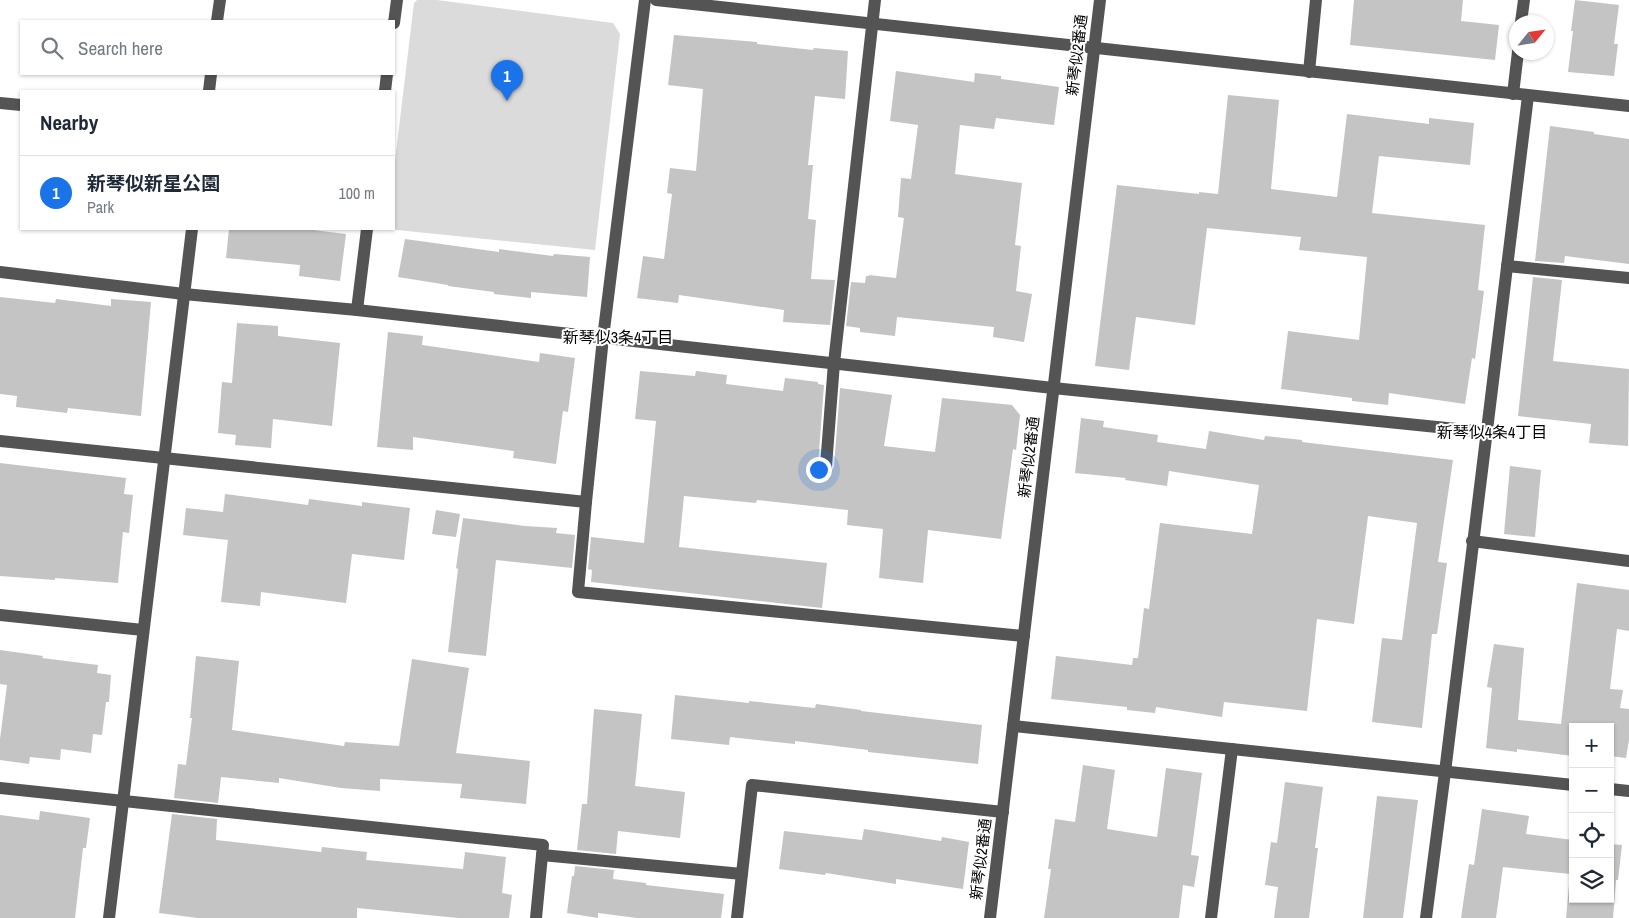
<!DOCTYPE html>
<html lang="en">
<head>
<meta charset="utf-8">
<style>
  body { margin:0; font-family:"Archivo Narrow","Noto Sans JP",sans-serif; background:#f2f2f3; color:#1f2937 }
  .controls { position:absolute; right:15px; bottom:15px; display:grid; overflow:hidden; border-radius:0px; box-shadow:0 1px 4px #0004 }
  .controls button { width:45px; height:45px; display:grid; place-items:center; padding:0; border:0; border-bottom:1px solid #e0e1e3; background:#fff; color:#1f2937; font:25px sans-serif }
  .compass { position:absolute; left:1509px; top:15px; width:45px; height:45px; border-radius:50%; background:#fff; box-shadow:0 1px 4px #0004; rotate:60deg }
  .you { position:absolute; left:818px; top:469px; width:18px; height:18px; margin:-12px; border:4px solid #fff; border-radius:50%; background:#1a73e8; box-shadow:0 0 0 8px #1a73e833 }
  .badge { display:grid; place-items:center; width:32px; height:32px; border-radius:50%; background:#1a73e8; color:#fff; font-size:16px; font-weight:700 }
  .pin { position:absolute; translate:-50% -41px; filter:drop-shadow(0 1px 2px #0008) }
  .pin::after { content:''; position:absolute; top:26px; width:18px; height:15px; background:inherit; clip-path:polygon(0 0,100% 0,50% 100%) }
  .list { margin:0; padding:0; list-style:none }
  h2 { display:flex; justify-content:space-between; align-items:center; height:65px; margin:0; padding:0 20px; font-size:21px }
  h2 small { font-size:16px; font-weight:400; color:#747a83 }
  .list li { display:grid; grid-template-columns:32px 1fr auto; gap:15px; align-items:center; box-sizing:border-box; height:75px; padding:0 20px; border-top:1px solid #e0e1e3 }
  .list b { display:block; font-size:19px; white-space:nowrap }
  .list p { margin:0; font-size:16px; white-space:nowrap; color:#747a83 }
  .list em { font-size:16px; font-style:normal; color:#747a83 }
  .icon { flex:none; width:28px; height:28px; fill:none; stroke:currentColor; stroke-width:2; stroke-linecap:round; stroke-linejoin:round }
  .map { position:relative; flex:none; width:1629px; height:918px; overflow:hidden }
  .search { position:absolute; background:#fff; box-shadow:0 1px 4px #0004; left:20px; top:20px; width:375px; height:55px; display:flex; align-items:center; gap:12px; box-sizing:border-box; padding:0 18px; border-radius:0px; color:#747a83; font-size:19px }
  .panel { position:absolute; background:#fff; box-shadow:0 1px 4px #0004; left:20px; top:90px; width:375px; height:140px; border-radius:0px }
  .map>svg:first-child { display:block }
</style>
</head>
<body>
<div class="map">
<svg width="1629" height="918" viewBox="0 0 1629 918">
  <rect width="100%" height="100%" fill="#fff"/>
  <polygon fill="#dbdbdb" points="417,0 437,0 613,23 620,34 595,250 387,229 394,229 394,169 414,3"/>
  <g fill="#c4c4c4">
    <polygon points="1354,0 1463,0 1461,21 1499,25 1495,60 1350,45"/>
    <polygon points="1575,0 1619,5 1614,44 1618,44 1614,76 1568,72 1573,31 1571,31"/>
    <polygon points="674,35 757,42 757,44 813,50 814,48 848,51 845,99 815,96 808,165 813,165 808,219 816,220 811,279 835,280 830,325 783,322 784,310 679,295 678,303 637,298 643,256 664,259 672,194 667,193 670,168 696,171 703,89 668,85"/>
    <polygon points="896,71 974,82 975,73 1001,76 1001,79 1059,87 1054,125 996,118 994,129 960,125 955,174 1022,183 1015,245 1021,246 1016,291 1032,294 1024,342 993,337 994,327 897,317 895,336 860,332 860,328 846,326 851,282 865,283 866,276 869,276 869,275 896,278 904,218 898,217 901,178 911,179 918,125 890,121"/>
    <polygon points="1228,95 1279,100 1271,189 1337,197 1347,114 1429,124 1429,118 1474,123 1470,165 1379,156 1372,213 1485,225 1478,290 1484,291 1475,359 1472,358 1465,404 1389,393 1388,405 1352,401 1352,398 1281,389 1288,331 1359,340 1367,257 1299,250 1301,237 1207,228 1195,325 1136,317 1129,370 1095,366 1117,185 1199,194 1199,192 1218,194"/>
    <polygon points="1550,126 1594,132 1594,134 1629,139 1629,264 1565,256 1564,263 1535,261"/>
    <polygon points="229,229 305,229 346,234 340,281 299,276 300,265 226,258"/>
    <polygon points="405,239 499,252 499,249 553,256 554,254 590,257 587,297 531,292 531,298 494,294 494,292 448,286 448,285 398,277"/>
    <polygon points="1533,277 1562,280 1553,361 1629,369 1628,446 1589,443 1591,424 1518,416"/>
    <polygon points="0,297 55,303 56,299 111,306 111,299 151,302 141,416 68,408 67,413 16,407 17,396 0,394"/>
    <polygon points="237,323 278,326 278,336 340,343 332,426 273,419 271,448 235,445 236,435 218,433 222,382 232,383"/>
    <polygon points="388,332 423,336 422,345 539,362 540,353 575,358 568,412 563,411 556,464 513,458 514,451 413,437 413,450 377,447"/>
    <polygon points="640,371 695,376 696,371 727,375 726,384 783,391 785,378 818,382 818,384 824,385 818,465 819,470 825,474 830,473 834,467 840,388 892,395 884,446 935,452 942,398 1012,405 1020,415 1016,450 1013,449 1001,539 928,530 923,583 879,578 883,529 847,525 848,510 757,500 756,503 684,496 679,547 827,563 822,608 591,582 592,570 588,569 591,537 644,543 656,421 635,419"/>
    <polygon points="1081,418 1104,421 1103,427 1158,435 1157,442 1206,449 1209,431 1264,440 1265,436 1302,440 1302,442 1453,460 1438,562 1447,563 1437,634 1432,634 1422,728 1372,722 1382,638 1402,640 1417,523 1368,516 1354,624 1317,619 1307,711 1224,702 1222,717 1156,707 1155,713 1127,710 1127,707 1051,699 1056,656 1132,665 1133,658 1138,658 1144,608 1149,609 1160,523 1252,534 1259,485 1169,471 1167,486 1125,480 1126,478 1075,473"/>
    <polygon points="0,463 126,478 124,494 133,495 129,533 123,532 118,583 55,578 55,580 0,576"/>
    <polygon points="1510,466 1541,470 1535,537 1504,534"/>
    <polygon points="225,494 308,505 309,499 362,506 362,502 410,508 404,560 352,554 346,603 261,592 260,606 221,602 228,540 183,535 186,508 223,512"/>
    <polygon points="436,510 460,514 456,537 432,534"/>
    <polygon points="463,518 525,526 557,528 556,533 575,535 572,568 496,560 486,656 448,652 458,569 456,568"/>
    <polygon points="1577,583 1629,590 1629,631 1617,629 1610,689 1623,690 1620,708 1629,709 1629,740 1626,758 1610,756 1610,727 1573,727 1573,756 1517,749 1517,752 1486,748 1492,688 1487,687 1494,644 1524,648 1518,720 1561,724"/>
    <polygon points="0,650 43,656 42,658 98,665 97,673 111,675 109,702 106,702 102,735 93,734 91,753 61,749 60,760 30,757 29,764 0,760 0,739 7,685 0,684"/>
    <polygon points="196,656 239,661 232,730 344,746 345,742 399,746 412,659 469,668 456,753 530,761 526,804 460,798 462,784 380,779 380,791 341,788 279,778 279,783 221,777 218,803 174,798 178,764 186,765 192,718 190,718"/>
    <polygon points="675,695 749,703 749,701 815,708 816,704 861,710 861,711 982,725 978,764 868,752 868,750 795,741 795,744 730,737 729,745 671,739"/>
    <polygon points="594,709 642,714 635,786 685,792 680,838 618,831 616,854 577,850 582,804 587,804"/>
    <polygon points="1083,765 1115,770 1107,829 1157,837 1166,768 1202,773 1191,855 1199,856 1194,887 1183,885 1179,918 1044,918 1051,869 1048,869 1055,819 1075,822"/>
    <polygon points="1285,782 1323,787 1315,848 1318,848 1309,918 1274,918 1278,887 1265,885 1271,842 1277,843"/>
    <polygon points="1377,796 1418,800 1403,918 1363,918"/>
    <polygon points="1482,809 1529,816 1526,834 1573,840 1573,899 1610,899 1610,844 1622,845 1618,880 1616,880 1613,918 1566,918 1570,874 1503,867 1496,918 1461,918 1469,864 1474,865"/>
    <polygon points="40,811 90,818 86,848 83,848 75,918 0,918 0,815 39,820"/>
    <polygon points="172,814 217,819 216,840 321,852 322,847 367,852 366,860 463,869 465,852 506,857 502,893 512,895 509,918 458,918 357,908 357,918 198,918 159,913"/>
    <polygon points="864,829 941,841 942,837 969,842 963,889 896,879 896,884 826,873 825,875 779,869 784,831 862,840"/>
    <polygon points="575,866 614,870 613,879 646,883 646,885 724,894 721,918 637,918 598,913 598,918 567,913 572,876 574,876"/>
  </g>
  <g fill="none" stroke-linecap="round" stroke-linejoin="round">
    <g stroke="#545454" stroke-width="12">
      <polyline points="656,0 1629,106"/>
      <polyline points="217,21 220,0"/>
      <polyline points="1521,22 1524,0"/>
      <polyline points="394,23 397,0"/>
      <polyline points="1309,72 1316,0"/>
      <polyline points="209,91 211,74"/>
      <polyline points="385,91 387,74"/>
      <polyline points="1513,94 1518,52"/>
      <polyline points="0,103 21,105"/>
      <polyline points="1507,266 1629,278"/>
      <polyline points="0,272 184,294 357,310 1053,388 1486,432"/>
      <polyline points="357,310 367,229"/>
      <polyline points="0,441 586,502 603,338 645,0"/>
      <polyline points="826,466 834,363 875,0"/>
      <polyline points="586,502 578,592 1024,636"/>
      <polyline points="1472,541 1629,561"/>
      <polyline points="0,615 143,630"/>
      <polyline points="1013,726 1573,785"/>
      <polyline points="0,788 543,845 536,918"/>
      <polyline points="1610,789 1629,791"/>
      <polyline points="542,855 742,874"/>
      <polyline points="109,918 192,229"/>
      <polyline points="737,918 752,785 1003,812"/>
      <polyline points="990,918 1100,0"/>
      <polyline points="1211,918 1232,749"/>
      <polyline points="1426,918 1445,772 1528,96"/>
    </g>
  </g>
  <g text-anchor="middle" stroke-width="4" stroke-linejoin="round" paint-order="stroke">
    <g font-size="15" fill="#000" stroke="#fff">
      <text transform="translate(1077 55) rotate(-83)" y="5">新琴似2番通</text>
      <text transform="translate(1029 457) rotate(-83)" y="5">新琴似2番通</text>
      <text transform="translate(981 859) rotate(-83)" y="5">新琴似2番通</text>
    </g>
    <g font-size="16" fill="#000" stroke="#fff">
      <text x="618" y="343">新琴似3条4丁目</text>
      <text x="1492" y="438">新琴似4条4丁目</text>
    </g>
  </g>
</svg>
<div class="controls">
<button>+</button>
<button>−</button>
<button><svg class="icon" aria-label="locate" viewBox="0 0 24 24"><circle cx="12" cy="12" r="6"/><path d="M12 2v4M12 18v4M2 12h4M18 12h4"/></svg></button>
<button><svg class="icon" aria-label="layers" viewBox="0 0 24 24"><path d="M12 4l9 5-9 5-9-5zM3 14l9 5 9-5"/></svg></button>
</div>
<svg class="compass" viewBox="-18 -18 36 36"><path d="M0-13l5 13h-10z" fill="#e53935"/><path d="M0 13l5-13h-10z" fill="#747a83"/></svg>
<div class="you"></div>
<div class="pin badge" style="left:507px;top:101px">1</div>
<div class="search"><svg class="icon" aria-label="search" viewBox="0 0 24 24"><circle cx="10" cy="10" r="6"/><path d="M15 15l6 6"/></svg>Search here</div>
<section class="panel">
<h2>Nearby<small></small></h2>
<ul class="list">
<li><span class="badge">1</span><div><b>新琴似新星公園</b><p>Park</p></div><em>100 m</em></li>
</ul>
</section>
</div>
</body>
</html>
